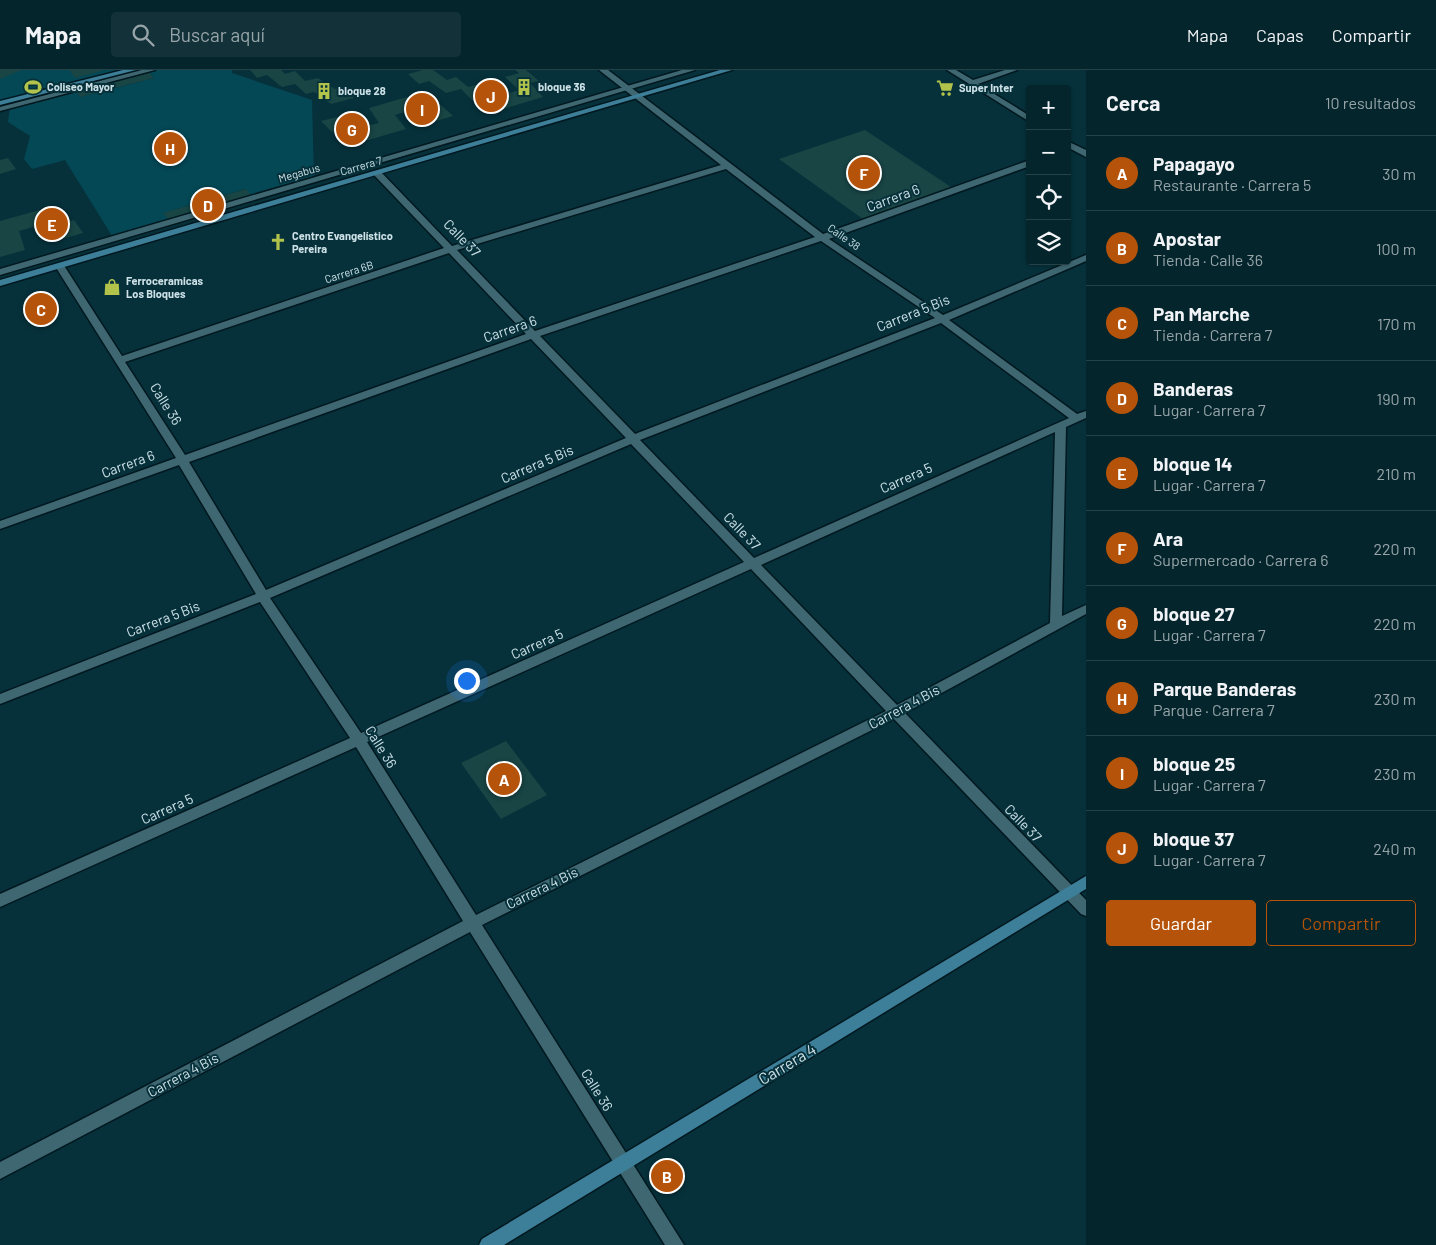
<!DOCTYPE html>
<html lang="es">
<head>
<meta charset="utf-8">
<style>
  body { margin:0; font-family:Barlow,sans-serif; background:#123138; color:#f1f3f6 }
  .controls { position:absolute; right:15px; top:15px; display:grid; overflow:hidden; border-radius:5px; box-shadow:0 1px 4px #0004 }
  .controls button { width:45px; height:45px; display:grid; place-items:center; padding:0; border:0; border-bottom:1px solid #254248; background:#04252c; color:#f1f3f6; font:25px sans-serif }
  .you { position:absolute; left:466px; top:610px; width:18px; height:18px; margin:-12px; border:4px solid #fff; border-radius:50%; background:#1a73e8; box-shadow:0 0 0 8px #1a73e833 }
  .badge { display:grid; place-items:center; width:32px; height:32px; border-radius:50%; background:#b45309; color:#fff; font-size:16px; font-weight:700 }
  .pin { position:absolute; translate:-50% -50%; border:2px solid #fff; box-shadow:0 1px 5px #0006 }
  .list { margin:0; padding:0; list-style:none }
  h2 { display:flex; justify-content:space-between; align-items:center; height:65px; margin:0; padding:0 20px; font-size:21px }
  h2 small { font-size:16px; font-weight:400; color:#97a5a9 }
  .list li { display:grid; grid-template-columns:32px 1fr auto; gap:15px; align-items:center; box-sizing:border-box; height:75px; padding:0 20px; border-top:1px solid #254248 }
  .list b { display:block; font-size:19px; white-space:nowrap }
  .list p { margin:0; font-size:16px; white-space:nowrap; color:#97a5a9 }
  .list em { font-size:16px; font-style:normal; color:#97a5a9 }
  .actions { display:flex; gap:10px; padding:15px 20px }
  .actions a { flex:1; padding:11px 0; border:1px solid #b45309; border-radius:5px; text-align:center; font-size:18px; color:#b45309 }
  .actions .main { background:#b45309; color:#fff }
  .icon { flex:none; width:28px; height:28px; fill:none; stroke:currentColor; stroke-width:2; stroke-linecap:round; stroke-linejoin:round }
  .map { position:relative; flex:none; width:1086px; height:1175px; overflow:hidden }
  header { display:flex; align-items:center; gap:30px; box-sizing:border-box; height:70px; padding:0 25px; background:#04252c; border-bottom:1px solid #254248 }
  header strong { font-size:24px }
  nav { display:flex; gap:28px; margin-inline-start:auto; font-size:18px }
  .search { width:350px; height:45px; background:#123138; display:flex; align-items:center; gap:12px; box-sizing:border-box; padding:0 18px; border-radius:5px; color:#97a5a9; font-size:19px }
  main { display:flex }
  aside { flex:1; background:#04252c }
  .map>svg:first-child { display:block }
</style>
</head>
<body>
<header>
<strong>Mapa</strong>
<div class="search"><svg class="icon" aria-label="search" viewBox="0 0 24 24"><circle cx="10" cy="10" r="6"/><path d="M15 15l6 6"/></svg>Buscar aquí</div>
<nav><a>Mapa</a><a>Capas</a><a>Compartir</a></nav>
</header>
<main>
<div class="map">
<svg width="1086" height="1175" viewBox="0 0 1086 1175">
  <rect width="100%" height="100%" fill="#06313b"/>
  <g fill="#044856">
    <polygon points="0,0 132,0 0,33"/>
    <polygon points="151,0 232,0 232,3 312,30 314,111 254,128 245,119 164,143 171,152 114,169 65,90 32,99 24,89 30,66 8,52 10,36 75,20 80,27 154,8 148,1"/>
  </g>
  <g fill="#194545">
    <polygon points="0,0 22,0 0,9"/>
    <polygon points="69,0 102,0 102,1 75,8"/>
    <polygon points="250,0 281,0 285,4 295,1 305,11 318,8 335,19 343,17 354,28 331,34 314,22 306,24 295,14 282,17 267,5 257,8"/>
    <polygon points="423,0 433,0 447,10 456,7 468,17 483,13 500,26 519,20 505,7 519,3 515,0 526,0 539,11 530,13 543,27 500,40 482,27 472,30 461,19 446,23 429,11 419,14 408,4"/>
    <polygon points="148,1 154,8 80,27 75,20"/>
    <polygon points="414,25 432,37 441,35 453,46 430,53 411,40 395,45 406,59 358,73 341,60 332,62 321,51 345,45 362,57 379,53 369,38"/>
    <polygon points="865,60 951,117 863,149 779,89"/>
    <polygon points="8,88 16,99 0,104 0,90"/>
    <polygon points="246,119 254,128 171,152 163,143"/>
    <polygon points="47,138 64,153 74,150 83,163 55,171 40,155 19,161 25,180 0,187 0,151"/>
    <polygon points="506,671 547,725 501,749 461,693"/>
  </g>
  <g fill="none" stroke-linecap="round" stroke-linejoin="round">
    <g stroke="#00181f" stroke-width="3">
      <g id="lane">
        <polygon points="142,0 155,0 0,41 0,37"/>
        <polygon points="682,0 695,0 0,205 0,199"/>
      </g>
    </g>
    <g stroke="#00181f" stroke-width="3">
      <g id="street">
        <path d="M599,0h9l215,164 207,-74v6l-201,73 114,76 143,-60v6l-137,59 128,94 9,-3v7l-20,9 -4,189 24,-11v9l-181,99 181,187v16l-5,-2 -187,-195 -412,206 202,320h-19l-195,-313 -470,247v-17l463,-241 -107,-174 -356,160v-13l350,-156 -90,-136 -260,102v-10l256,-100 -77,-129 -179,64v-8l176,-63 -121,-192 5,-3 3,1 59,92 322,-108 -70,-73v-4h6l72,75 269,-81zM726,99l89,68 -280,94 -78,-81zM821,171l114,77 -300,116 -95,-98zM449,183l77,81 -341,121 -60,-93zM941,253l128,95 -315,140 -114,-118zM531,269l95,99 -360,152 -77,-128zM1055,362l-5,191 -153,82 -136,-140zM631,374l113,118 -383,171 -91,-135zM751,499l135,142 -410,204 -109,-173z"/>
        <polygon points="947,0 956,0 973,10 1005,0 1017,0 978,14 1030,46 1030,52"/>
        <polygon points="1067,71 1086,80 1086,87 1067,77"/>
      </g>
    </g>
    <g stroke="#00181f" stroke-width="3">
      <g id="secondary">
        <polygon points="123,0 136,0 0,35 0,31"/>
        <polygon points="720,0 732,0 0,216 0,210"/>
        <polygon points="1086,806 1086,819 504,1175 479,1175 482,1169"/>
      </g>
    </g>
    <use href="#lane" fill="#3f6771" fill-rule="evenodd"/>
    <use href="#street" fill="#3f6771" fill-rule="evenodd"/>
    <use href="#secondary" fill="#3d7e98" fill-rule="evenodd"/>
  </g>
  <defs>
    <g id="stadium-bare" transform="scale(1.35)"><path d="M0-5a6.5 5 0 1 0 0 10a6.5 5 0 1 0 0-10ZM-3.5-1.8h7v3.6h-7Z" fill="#b2c34c" stroke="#06313b" stroke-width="2.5" paint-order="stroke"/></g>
    <g id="building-bare" transform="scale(1.35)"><path d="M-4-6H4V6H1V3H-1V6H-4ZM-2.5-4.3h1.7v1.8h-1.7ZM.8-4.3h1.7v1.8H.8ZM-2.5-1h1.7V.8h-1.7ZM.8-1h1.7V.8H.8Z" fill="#b2c34c" stroke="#06313b" stroke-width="2.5" paint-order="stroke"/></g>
    <g id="supermarket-bare" transform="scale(1.35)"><path d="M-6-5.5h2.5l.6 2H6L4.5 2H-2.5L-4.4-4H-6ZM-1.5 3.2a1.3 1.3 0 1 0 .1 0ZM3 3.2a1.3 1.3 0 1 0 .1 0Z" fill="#b2c34c" stroke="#06313b" stroke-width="2.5" paint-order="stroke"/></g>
    <g id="church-bare" transform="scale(1.35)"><path d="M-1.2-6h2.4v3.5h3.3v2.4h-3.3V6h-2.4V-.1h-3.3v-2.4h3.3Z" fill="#b2c34c" stroke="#06313b" stroke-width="2.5" paint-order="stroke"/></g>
    <g id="shop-bare" transform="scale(1.35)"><path d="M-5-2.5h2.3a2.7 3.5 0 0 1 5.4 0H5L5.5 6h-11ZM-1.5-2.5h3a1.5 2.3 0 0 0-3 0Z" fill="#b2c34c" stroke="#06313b" stroke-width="2.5" paint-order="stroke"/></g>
  </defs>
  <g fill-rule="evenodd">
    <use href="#stadium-bare" x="33" y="17"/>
    <use href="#building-bare" x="524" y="17"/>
    <use href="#supermarket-bare" x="945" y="18"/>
    <use href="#building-bare" x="324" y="21"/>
    <use href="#church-bare" x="278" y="172"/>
    <use href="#shop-bare" x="112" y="217"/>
  </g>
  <g text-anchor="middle" stroke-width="4" stroke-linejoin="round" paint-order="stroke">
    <g font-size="11" font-weight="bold" fill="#cde1e7" stroke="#06313b" text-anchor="start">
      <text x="47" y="21">Coliseo Mayor</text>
      <text x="538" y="21">bloque 36</text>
      <text x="959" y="22">Super Inter</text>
      <text x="338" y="25">bloque 28</text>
      <text x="292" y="170">Centro Evangelístico<tspan x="292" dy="13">Pereira</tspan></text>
      <text x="126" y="215">Ferroceramicas<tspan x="126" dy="13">Los Bloques</tspan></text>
    </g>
    <g font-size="11" fill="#cde1e7" stroke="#06313b">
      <text transform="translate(361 96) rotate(-16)" y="4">Carrera 7</text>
      <text transform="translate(299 103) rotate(-16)" y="4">Megabus</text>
      <text transform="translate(844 167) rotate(35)" y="4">Calle 38</text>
      <text transform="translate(349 202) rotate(-18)" y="4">Carrera 6B</text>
    </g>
    <g font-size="14" fill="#cde1e7" stroke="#06313b">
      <text transform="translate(893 128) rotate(-20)" y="5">Carrera 6</text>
      <text transform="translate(462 168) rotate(46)" y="5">Calle 37</text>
      <text transform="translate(913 243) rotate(-22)" y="5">Carrera 5 Bis</text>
      <text transform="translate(510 259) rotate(-19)" y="5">Carrera 6</text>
      <text transform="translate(166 334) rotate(58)" y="5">Calle 36</text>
      <text transform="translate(128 394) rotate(-20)" y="5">Carrera 6</text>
      <text transform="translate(537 394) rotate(-23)" y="5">Carrera 5 Bis</text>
      <text transform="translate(906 408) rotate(-24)" y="5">Carrera 5</text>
      <text transform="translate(742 461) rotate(46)" y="5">Calle 37</text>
      <text transform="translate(163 549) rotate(-21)" y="5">Carrera 5 Bis</text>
      <text transform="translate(537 574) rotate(-24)" y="5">Carrera 5</text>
      <text transform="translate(904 637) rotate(-28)" y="5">Carrera 4 Bis</text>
      <text transform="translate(381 677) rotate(58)" y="5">Calle 36</text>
      <text transform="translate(167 739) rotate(-24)" y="5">Carrera 5</text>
      <text transform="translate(1023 753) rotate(46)" y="5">Calle 37</text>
      <text transform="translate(542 818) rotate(-26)" y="5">Carrera 4 Bis</text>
      <text transform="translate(183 1005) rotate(-28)" y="5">Carrera 4 Bis</text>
      <text transform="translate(597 1020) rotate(58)" y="5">Calle 36</text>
    </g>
    <g font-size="16" fill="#cde1e7" stroke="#06313b">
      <text transform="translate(787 994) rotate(-31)" y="6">Carrera 4</text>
    </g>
  </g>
</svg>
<div class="controls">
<button>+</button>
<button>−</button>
<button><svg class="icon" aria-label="locate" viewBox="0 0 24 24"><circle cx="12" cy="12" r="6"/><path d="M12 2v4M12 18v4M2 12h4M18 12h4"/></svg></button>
<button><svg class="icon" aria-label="layers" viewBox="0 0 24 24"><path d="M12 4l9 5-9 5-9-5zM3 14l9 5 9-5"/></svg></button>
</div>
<div class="you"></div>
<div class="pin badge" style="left:504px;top:709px">A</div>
<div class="pin badge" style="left:667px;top:1106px">B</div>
<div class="pin badge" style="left:41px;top:239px">C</div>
<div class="pin badge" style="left:208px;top:135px">D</div>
<div class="pin badge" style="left:52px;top:154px">E</div>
<div class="pin badge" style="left:864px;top:103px">F</div>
<div class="pin badge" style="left:352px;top:59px">G</div>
<div class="pin badge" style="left:170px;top:78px">H</div>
<div class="pin badge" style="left:422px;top:39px">I</div>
<div class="pin badge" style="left:491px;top:26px">J</div>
</div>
<aside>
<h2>Cerca<small>10 resultados</small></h2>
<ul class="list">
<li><span class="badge">A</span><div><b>Papagayo</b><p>Restaurante · Carrera 5</p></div><em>30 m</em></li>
<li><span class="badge">B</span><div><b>Apostar</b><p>Tienda · Calle 36</p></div><em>100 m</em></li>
<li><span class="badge">C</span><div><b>Pan Marche</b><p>Tienda · Carrera 7</p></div><em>170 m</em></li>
<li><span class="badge">D</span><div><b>Banderas</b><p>Lugar · Carrera 7</p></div><em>190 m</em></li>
<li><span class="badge">E</span><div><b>bloque 14</b><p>Lugar · Carrera 7</p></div><em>210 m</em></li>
<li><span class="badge">F</span><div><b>Ara</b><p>Supermercado · Carrera 6</p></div><em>220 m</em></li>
<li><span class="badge">G</span><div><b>bloque 27</b><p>Lugar · Carrera 7</p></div><em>220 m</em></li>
<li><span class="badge">H</span><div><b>Parque Banderas</b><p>Parque · Carrera 7</p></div><em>230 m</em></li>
<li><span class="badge">I</span><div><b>bloque 25</b><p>Lugar · Carrera 7</p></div><em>230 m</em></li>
<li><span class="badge">J</span><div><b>bloque 37</b><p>Lugar · Carrera 7</p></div><em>240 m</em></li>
</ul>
<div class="actions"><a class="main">Guardar</a><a>Compartir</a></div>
</aside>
</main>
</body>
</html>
